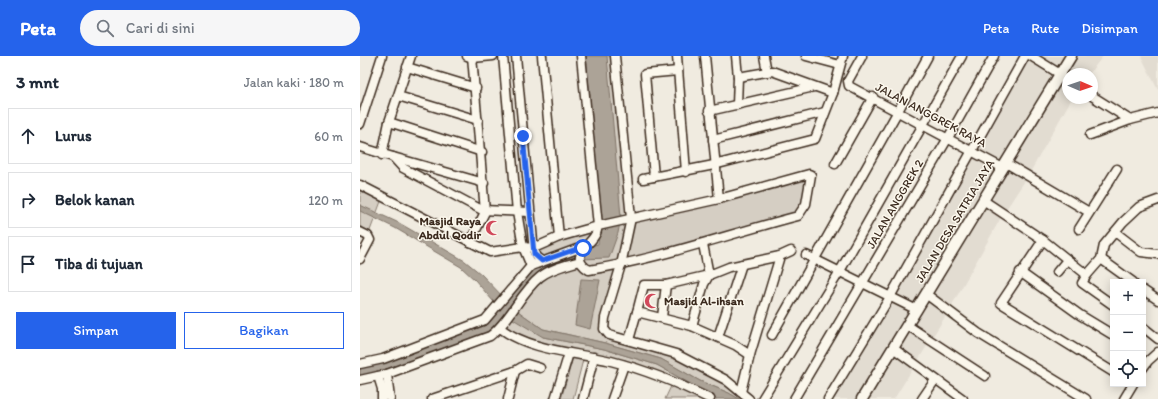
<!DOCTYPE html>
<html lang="id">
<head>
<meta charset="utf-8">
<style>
  body { margin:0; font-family:Itim,sans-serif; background:#f6f6f7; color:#1f2937 }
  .controls { position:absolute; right:12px; bottom:12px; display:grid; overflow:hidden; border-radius:0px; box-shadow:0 2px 10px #0003 }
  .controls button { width:36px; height:36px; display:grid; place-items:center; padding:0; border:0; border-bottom:1px solid #e0e1e3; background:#fff; color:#1f2937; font:20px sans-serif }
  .compass { position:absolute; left:702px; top:12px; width:36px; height:36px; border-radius:50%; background:#fff; box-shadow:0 2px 10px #0003; rotate:92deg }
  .stop { position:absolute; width:12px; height:12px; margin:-9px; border:3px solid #2563eb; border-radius:50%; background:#fff }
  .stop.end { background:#2563eb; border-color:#fff; box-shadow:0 1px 4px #0008 }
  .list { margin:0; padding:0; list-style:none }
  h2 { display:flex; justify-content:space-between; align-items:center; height:52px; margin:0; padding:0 16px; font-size:17px }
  h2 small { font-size:13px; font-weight:400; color:#747a83 }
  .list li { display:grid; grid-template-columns:26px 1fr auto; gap:12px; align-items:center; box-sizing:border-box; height:56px; margin:0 8px 8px; padding:0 8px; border:1px solid #e0e1e3; border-radius:0px }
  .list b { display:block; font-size:15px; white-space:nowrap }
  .list em { font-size:13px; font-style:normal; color:#747a83 }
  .actions { display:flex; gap:8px; padding:12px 16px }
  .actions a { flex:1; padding:9px 0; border:1px solid #2563eb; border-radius:0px; text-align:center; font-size:14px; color:#2563eb }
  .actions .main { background:#2563eb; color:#fff }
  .icon { flex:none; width:22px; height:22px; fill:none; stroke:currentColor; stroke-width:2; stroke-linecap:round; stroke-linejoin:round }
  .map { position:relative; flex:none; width:798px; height:343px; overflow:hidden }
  header { display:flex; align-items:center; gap:24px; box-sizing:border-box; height:56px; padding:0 20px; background:#2563eb; color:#fff }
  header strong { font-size:19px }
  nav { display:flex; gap:22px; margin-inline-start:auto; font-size:14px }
  .search { width:280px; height:36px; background:#f6f6f7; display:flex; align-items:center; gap:10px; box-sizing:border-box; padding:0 14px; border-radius:22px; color:#747a83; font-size:15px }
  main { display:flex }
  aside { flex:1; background:#fff }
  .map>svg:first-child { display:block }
</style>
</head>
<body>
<header>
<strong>Peta</strong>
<div class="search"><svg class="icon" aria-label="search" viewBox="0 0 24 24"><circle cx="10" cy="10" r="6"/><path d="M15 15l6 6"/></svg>Cari di sini</div>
<nav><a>Peta</a><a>Rute</a><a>Disimpan</a></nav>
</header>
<main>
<aside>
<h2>3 mnt<small>Jalan kaki · 180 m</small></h2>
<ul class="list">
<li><svg class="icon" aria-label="ahead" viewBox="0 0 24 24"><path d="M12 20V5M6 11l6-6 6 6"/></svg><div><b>Lurus</b></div><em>60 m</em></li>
<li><svg class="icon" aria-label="right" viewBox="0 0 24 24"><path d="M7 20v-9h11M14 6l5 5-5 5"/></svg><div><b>Belok kanan</b></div><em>120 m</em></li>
<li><svg class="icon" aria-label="arrive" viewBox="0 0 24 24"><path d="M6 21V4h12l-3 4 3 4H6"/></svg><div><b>Tiba di tujuan</b></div></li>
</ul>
<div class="actions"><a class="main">Simpan</a><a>Bagikan</a></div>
</aside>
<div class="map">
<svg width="798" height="343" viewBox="0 0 798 343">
  <rect width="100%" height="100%" fill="#f0ebe0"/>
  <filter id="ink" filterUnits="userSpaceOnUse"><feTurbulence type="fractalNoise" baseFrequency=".025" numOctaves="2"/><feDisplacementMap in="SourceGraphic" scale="8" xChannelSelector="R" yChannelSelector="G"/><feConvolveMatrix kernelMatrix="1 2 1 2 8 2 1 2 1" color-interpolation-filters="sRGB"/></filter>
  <g filter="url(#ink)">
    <g fill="#e2dcd1">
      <polygon points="665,0 743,0 729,18 708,18 708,42 712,42 668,120 643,158 588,256 534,343 468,343"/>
      <polygon points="781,0 798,0 798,34"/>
    </g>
    <g fill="#d5cec3" stroke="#887c70">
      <polygon points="221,0 255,0 271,162 451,119 438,160 261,209 244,273 316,298 389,343 379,343 369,337 340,325 301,303 245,287 183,273 155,253 183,281 244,293 297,309 357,343 305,343 313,326 224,300 213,343 201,343 214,298 140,273 0,324 0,308 125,264 170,210 157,156 170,156 174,191 238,170"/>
      <polygon points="0,129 23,140 8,180 0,176"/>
    </g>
    <g fill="#aca397" stroke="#7f7367">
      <path d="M226,0h21l14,161 -3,16 -9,25 -28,1 -31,9 -35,41 28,20 62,14 56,16 39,22 29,12 10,6h-22l-60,-34 -53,-16 -61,-12 -35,-21 -16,16 -106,38 -26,7v-9c53,-12 92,-33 139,-60l-24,-28 -14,-13 -66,-39 -35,-17v-6l39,18 66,38 16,13 25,26 27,-32 50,-20 15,-4 3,-25z"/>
      <polygon points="221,223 240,224 230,273 215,269"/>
    </g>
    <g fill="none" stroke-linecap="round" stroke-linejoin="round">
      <g stroke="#3b2a1e" stroke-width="11">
        <g id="minor">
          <polyline points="107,0 113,2 133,0"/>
          <polyline points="143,0 157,156 163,191 171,210"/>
          <polyline points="156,0 174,196 176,201 182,205"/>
          <polyline points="182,0 199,181"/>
          <polyline points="255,0 271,162 261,209 245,262 244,273 249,279 316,298 366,324 389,343"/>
          <polyline points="317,0 326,116"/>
          <polyline points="345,0 359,143"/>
          <polyline points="376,0 378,21 377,49"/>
          <polyline points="404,0 407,16"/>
          <polyline points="446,0 480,9"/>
          <polyline points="502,0 488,25 489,30 643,112"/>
          <polyline points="671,0 700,18"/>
          <polyline points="47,11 116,32"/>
          <polyline points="378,21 412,15 473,37"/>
          <polyline points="699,21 708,26"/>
          <polyline points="38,40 118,64"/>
          <polyline points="732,40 770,64"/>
          <polyline points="349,55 454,31"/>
          <polyline points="29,66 122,96"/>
          <polyline points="0,68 22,0"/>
          <polyline points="730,79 770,64 798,57"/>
          <polyline points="353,84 465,56"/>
          <polyline points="0,91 33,101 43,112 122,154 170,156"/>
          <polyline points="22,99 29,66 51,0"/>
          <polyline points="33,101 124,127"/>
          <polyline points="646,107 729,156"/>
          <polyline points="475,108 513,41"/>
          <path d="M449,118l2,1 -5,29 -8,12c-70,18 -138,43 -209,54 -21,-13 0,-24 6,-35 2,-2 2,-6 3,-9l121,-27z"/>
          <polyline points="294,121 285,18 318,15"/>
          <polyline points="283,123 354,109 455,83 473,37 483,0"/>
          <polyline points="0,129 130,196 163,191 174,192 199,181 238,170 221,0"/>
          <polyline points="623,144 683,184 727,219 722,227 753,249"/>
          <polyline points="719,173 757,113"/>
          <polyline points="0,176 8,180 10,184 0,203"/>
          <polyline points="755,176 781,196 798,198"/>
          <polyline points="683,184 641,247 753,316"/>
          <polyline points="110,186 125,156 112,0"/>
          <polyline points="343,188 349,219 344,228 332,270 375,289 390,299"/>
          <polyline points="446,199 557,254"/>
          <polyline points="741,203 773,226"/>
          <polyline points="660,216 720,259 753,279"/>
          <polyline points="697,216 707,204"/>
          <polyline points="727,219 741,203 744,189 763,166 779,151 798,144"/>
          <polyline points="783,234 798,244"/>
          <polyline points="566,238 618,277 726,343"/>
          <polyline points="277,256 284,229 306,229 349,219 369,211 420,200 431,195"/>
          <polyline points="302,261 306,229"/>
          <polyline points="547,269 625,320"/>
          <polyline points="783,271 798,283"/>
          <path d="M140,272c31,23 74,24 111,33 35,9 67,22 99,38"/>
          <polyline points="412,279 538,55 568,0"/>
          <polyline points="358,281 382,208"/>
          <polyline points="269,284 277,256 332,270"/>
          <polyline points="533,292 603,343"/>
          <polyline points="0,308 23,303 125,264 171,210 225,190"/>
          <polyline points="783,312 788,305 798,296"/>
          <polyline points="27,318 30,343"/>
          <polyline points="18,320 22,333 22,343"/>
          <path d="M0,324l27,-6 103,-38c21,-16 30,-43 50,-59 11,-9 27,-12 40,-16"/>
          <polyline points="381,336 390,299 420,200"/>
          <polyline points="72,343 155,315 167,308 180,312"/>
          <polyline points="148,343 155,315"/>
          <polyline points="195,343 209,297"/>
          <polyline points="223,343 234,301"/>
          <polyline points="252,343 264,309"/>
          <polyline points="402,343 480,215 602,0"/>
          <polyline points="434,343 588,82 634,0"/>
          <polyline points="468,343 530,241 665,0"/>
          <polyline points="562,343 575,324"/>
          <polyline points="764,343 773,328"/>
        </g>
      </g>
      <g stroke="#3b2a1e" stroke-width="13">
        <polyline id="tertiary" points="502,343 711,0"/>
      </g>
      <use href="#minor" stroke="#fbf7ec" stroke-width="8"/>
      <use href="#tertiary" stroke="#fbf7ec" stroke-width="10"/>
    </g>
  </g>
  <g fill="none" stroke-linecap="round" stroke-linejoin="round" filter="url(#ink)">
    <polyline stroke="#2563eb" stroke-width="5" points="163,80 174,198 182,205 225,190 223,192"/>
  </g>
  <defs>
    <g id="mosque-bare" transform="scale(1.2)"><path d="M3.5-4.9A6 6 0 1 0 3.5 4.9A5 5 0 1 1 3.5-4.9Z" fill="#d1495b" stroke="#fbf7ec" stroke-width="2.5" paint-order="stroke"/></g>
  </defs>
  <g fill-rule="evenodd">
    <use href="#mosque-bare" x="133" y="172"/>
    <use href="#mosque-bare" x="292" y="245"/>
  </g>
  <g text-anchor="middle" stroke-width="3" stroke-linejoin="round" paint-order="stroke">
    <g font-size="12" fill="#3b2a1e" stroke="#fbf7ec">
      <text transform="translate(571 59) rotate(28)" y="4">JALAN ANGGREK RAYA</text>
      <text transform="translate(535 148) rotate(-60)" y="4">JALAN ANGGREK 2</text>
      <text transform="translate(595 165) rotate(-59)" y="4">JALAN DESA SATRIA JAYA</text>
    </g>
    <g font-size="12" font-weight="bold" fill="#3b2a1e" stroke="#fbf7ec" text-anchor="end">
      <text x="121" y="169">Masjid Raya<tspan x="121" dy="14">Abdul Qodir</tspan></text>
      <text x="304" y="249" text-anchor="start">Masjid Al-ihsan</text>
    </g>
  </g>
</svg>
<div class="controls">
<button>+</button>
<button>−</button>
<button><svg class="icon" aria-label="locate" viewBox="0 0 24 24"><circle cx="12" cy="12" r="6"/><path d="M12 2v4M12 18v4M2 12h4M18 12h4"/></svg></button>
</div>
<svg class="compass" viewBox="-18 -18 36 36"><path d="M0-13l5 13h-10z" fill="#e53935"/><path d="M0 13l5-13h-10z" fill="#747a83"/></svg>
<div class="stop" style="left:223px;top:192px"></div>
<div class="stop end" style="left:163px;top:80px"></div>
</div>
</main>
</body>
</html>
